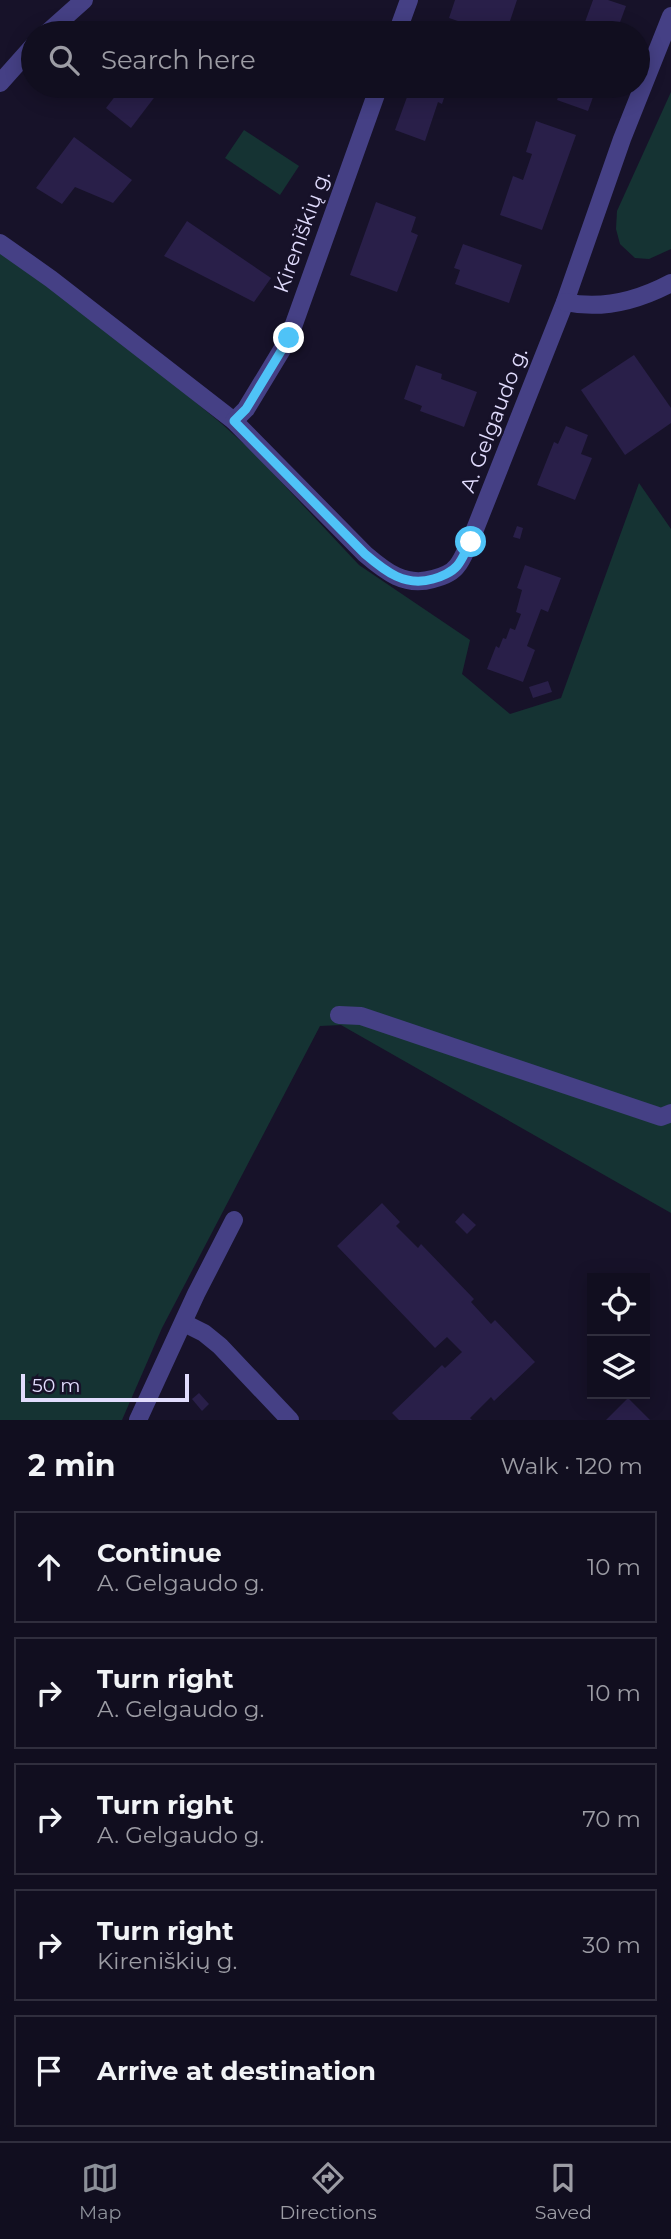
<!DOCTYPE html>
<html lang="en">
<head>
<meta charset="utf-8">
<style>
  body { margin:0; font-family:Montserrat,sans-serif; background:#1e1c2c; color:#f1f3f6 }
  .controls { position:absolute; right:21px; bottom:21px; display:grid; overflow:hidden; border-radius:0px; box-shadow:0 4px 18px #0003 }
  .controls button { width:63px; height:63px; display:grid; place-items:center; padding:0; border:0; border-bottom:2px solid #302e3d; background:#110e1f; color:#f1f3f6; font:35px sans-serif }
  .scale { position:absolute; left:21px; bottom:18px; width:168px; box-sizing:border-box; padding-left:7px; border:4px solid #e1dcfd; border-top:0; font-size:19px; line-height:24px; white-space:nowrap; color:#e1dcfd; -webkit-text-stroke:5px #171229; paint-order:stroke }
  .stop { position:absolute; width:21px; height:21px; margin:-16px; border:5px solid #4fc3f7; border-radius:50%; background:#fff }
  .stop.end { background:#4fc3f7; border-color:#fff; box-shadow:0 2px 7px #0008 }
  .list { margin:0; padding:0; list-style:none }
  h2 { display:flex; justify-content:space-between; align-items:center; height:91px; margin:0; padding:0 28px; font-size:30px }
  h2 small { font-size:23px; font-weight:400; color:#9c9ca4 }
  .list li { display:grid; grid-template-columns:46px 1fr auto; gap:21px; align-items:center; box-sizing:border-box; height:112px; margin:0 14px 14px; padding:0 14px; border:2px solid #302e3d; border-radius:0px }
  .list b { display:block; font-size:26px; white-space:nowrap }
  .list p { margin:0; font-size:23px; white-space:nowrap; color:#9c9ca4 }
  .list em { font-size:23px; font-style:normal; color:#9c9ca4 }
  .icon { flex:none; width:38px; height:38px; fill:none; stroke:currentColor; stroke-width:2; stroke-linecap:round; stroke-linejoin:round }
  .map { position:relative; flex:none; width:671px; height:1420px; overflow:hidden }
  .search { position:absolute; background:#110e1f; box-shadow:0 4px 18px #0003; left:21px; right:21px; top:21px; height:77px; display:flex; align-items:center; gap:18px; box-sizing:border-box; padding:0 24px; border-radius:38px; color:#9c9ca4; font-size:26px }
  .sheet { height:721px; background:#110e1f }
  nav { display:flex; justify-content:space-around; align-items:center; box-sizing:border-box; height:98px; border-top:2px solid #302e3d; background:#110e1f; font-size:19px; color:#9c9ca4 }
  nav a { display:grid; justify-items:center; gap:4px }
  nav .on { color:#8c9099 }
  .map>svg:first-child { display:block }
</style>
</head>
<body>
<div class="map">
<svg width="671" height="1420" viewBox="0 0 671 1420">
  <rect width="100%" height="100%" fill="#171229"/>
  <g fill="#153333">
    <polygon points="671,92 671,249 649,259 635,258 620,244 616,229 617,211"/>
    <polygon points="244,130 299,166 280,195 225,158"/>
    <polygon points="0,249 118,338 222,424 255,454 359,565 470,640 462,674 510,714 561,698 639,483 671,529 671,1213 341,1025 320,1026 162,1328 122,1420 0,1420"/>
  </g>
  <g fill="#291f49">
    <polygon points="455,0 517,0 506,33 493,33 449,18"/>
    <polygon points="593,0 608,0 626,6 616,33 581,33"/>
    <polygon points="123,86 163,86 131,128 106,108"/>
    <polygon points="318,86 343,86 340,94"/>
    <polygon points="411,86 448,86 442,104 438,102 425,141 395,130"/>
    <polygon points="562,86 597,86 588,111 557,100"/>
    <polygon points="536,121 576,135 542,230 500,215 513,176 523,180 532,154 526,152"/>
    <polygon points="74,137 132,180 113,203 75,187 62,204 36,188"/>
    <polygon points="376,202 416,217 411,232 418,235 397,292 350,275"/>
    <polygon points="187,221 271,278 254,302 164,256"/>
    <polygon points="463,244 522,265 509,303 455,284 460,270 454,268"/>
    <polygon points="634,355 671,408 671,423 625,455 581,390"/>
    <polygon points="416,365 442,374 441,379 477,392 464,427 420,411 422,406 404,399"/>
    <polygon points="566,426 588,435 581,454 592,458 575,500 537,485 554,442 558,444"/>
    <polygon points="517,526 523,528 520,539 513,537"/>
    <polygon points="525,565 561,578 548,612 541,609 527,646 535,650 523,682 487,669 496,646 499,648 503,638 506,639 510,628 515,630 521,614 516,612 522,590 517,588"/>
    <polygon points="548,681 552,692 533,698 529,687"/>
    <polygon points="382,1203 400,1222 396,1226 418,1248 421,1244 474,1299 471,1302 491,1324 495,1320 535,1362 494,1401 491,1397 470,1418 472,1420 399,1420 392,1413 442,1365 445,1368 462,1352 447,1337 435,1348 337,1246"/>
    <polygon points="463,1213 476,1225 467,1234 455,1222"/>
    <polygon points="199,1393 209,1404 202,1411 192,1399"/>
    <polygon points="628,1398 650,1420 606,1420"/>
  </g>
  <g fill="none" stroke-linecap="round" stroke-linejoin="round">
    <g stroke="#454085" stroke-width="18">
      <polyline points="47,33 84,0"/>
      <polyline points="397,33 409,0"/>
      <polyline points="0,83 33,46"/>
      <path d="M0,243l51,36 183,142 131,133c21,18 40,33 68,25 8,-2 19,-6 24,-13 6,-7 9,-17 13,-24l95,-240 57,-163 49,-123"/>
      <path d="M565,302c37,8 72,-1 106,-19"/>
      <polyline points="234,421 246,409 289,338 379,86"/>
      <polyline points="339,1015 361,1016 661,1117 671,1113"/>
      <polyline points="184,1323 204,1333 220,1346 290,1420"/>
      <polyline points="138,1420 196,1294 234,1220"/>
    </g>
  </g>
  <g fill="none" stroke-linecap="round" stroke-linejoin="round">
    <path stroke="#4fc3f7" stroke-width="9" d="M289,338l-43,71 -12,12 131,133c21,18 40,33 68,25 8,-2 19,-7 24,-13 6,-7 9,-17 14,-24"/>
  </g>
  <g text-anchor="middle" stroke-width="5" stroke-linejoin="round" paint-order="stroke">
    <g font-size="21" fill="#e1dcfd" stroke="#171229">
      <text transform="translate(302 232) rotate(-70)" y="7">Kireniškių g.</text>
      <text transform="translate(494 420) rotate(-69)" y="7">A. Gelgaudo g.</text>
    </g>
  </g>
</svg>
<div class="controls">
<button><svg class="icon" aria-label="locate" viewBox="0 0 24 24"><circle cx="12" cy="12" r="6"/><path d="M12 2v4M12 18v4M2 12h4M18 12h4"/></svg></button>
<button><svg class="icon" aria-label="layers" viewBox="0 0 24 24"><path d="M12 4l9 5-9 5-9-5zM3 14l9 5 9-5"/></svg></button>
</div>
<div class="scale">50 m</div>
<div class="stop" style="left:471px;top:542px"></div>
<div class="stop end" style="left:289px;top:338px"></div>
<div class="search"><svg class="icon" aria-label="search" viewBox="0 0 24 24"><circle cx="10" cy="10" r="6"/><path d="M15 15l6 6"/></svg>Search here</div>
</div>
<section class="sheet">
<h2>2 min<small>Walk · 120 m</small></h2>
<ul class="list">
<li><svg class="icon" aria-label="ahead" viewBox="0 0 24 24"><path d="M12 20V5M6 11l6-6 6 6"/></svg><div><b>Continue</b><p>A. Gelgaudo g.</p></div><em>10 m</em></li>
<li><svg class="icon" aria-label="right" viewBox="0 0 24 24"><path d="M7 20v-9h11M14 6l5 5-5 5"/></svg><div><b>Turn right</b><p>A. Gelgaudo g.</p></div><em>10 m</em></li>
<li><svg class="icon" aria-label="right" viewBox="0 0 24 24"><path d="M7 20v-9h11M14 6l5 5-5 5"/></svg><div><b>Turn right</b><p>A. Gelgaudo g.</p></div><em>70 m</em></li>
<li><svg class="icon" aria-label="right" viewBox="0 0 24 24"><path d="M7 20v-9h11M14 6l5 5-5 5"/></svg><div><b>Turn right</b><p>Kireniškių g.</p></div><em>30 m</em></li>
<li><svg class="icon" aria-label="arrive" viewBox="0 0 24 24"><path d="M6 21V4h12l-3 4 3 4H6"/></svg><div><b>Arrive at destination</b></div></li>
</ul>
</section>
<nav>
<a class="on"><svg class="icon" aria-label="map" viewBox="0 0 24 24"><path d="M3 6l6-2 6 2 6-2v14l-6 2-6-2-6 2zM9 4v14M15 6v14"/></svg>Map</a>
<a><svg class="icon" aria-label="directions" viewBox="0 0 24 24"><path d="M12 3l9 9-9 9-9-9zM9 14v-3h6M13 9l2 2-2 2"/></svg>Directions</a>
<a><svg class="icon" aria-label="saved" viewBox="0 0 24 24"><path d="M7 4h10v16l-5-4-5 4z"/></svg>Saved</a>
</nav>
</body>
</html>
